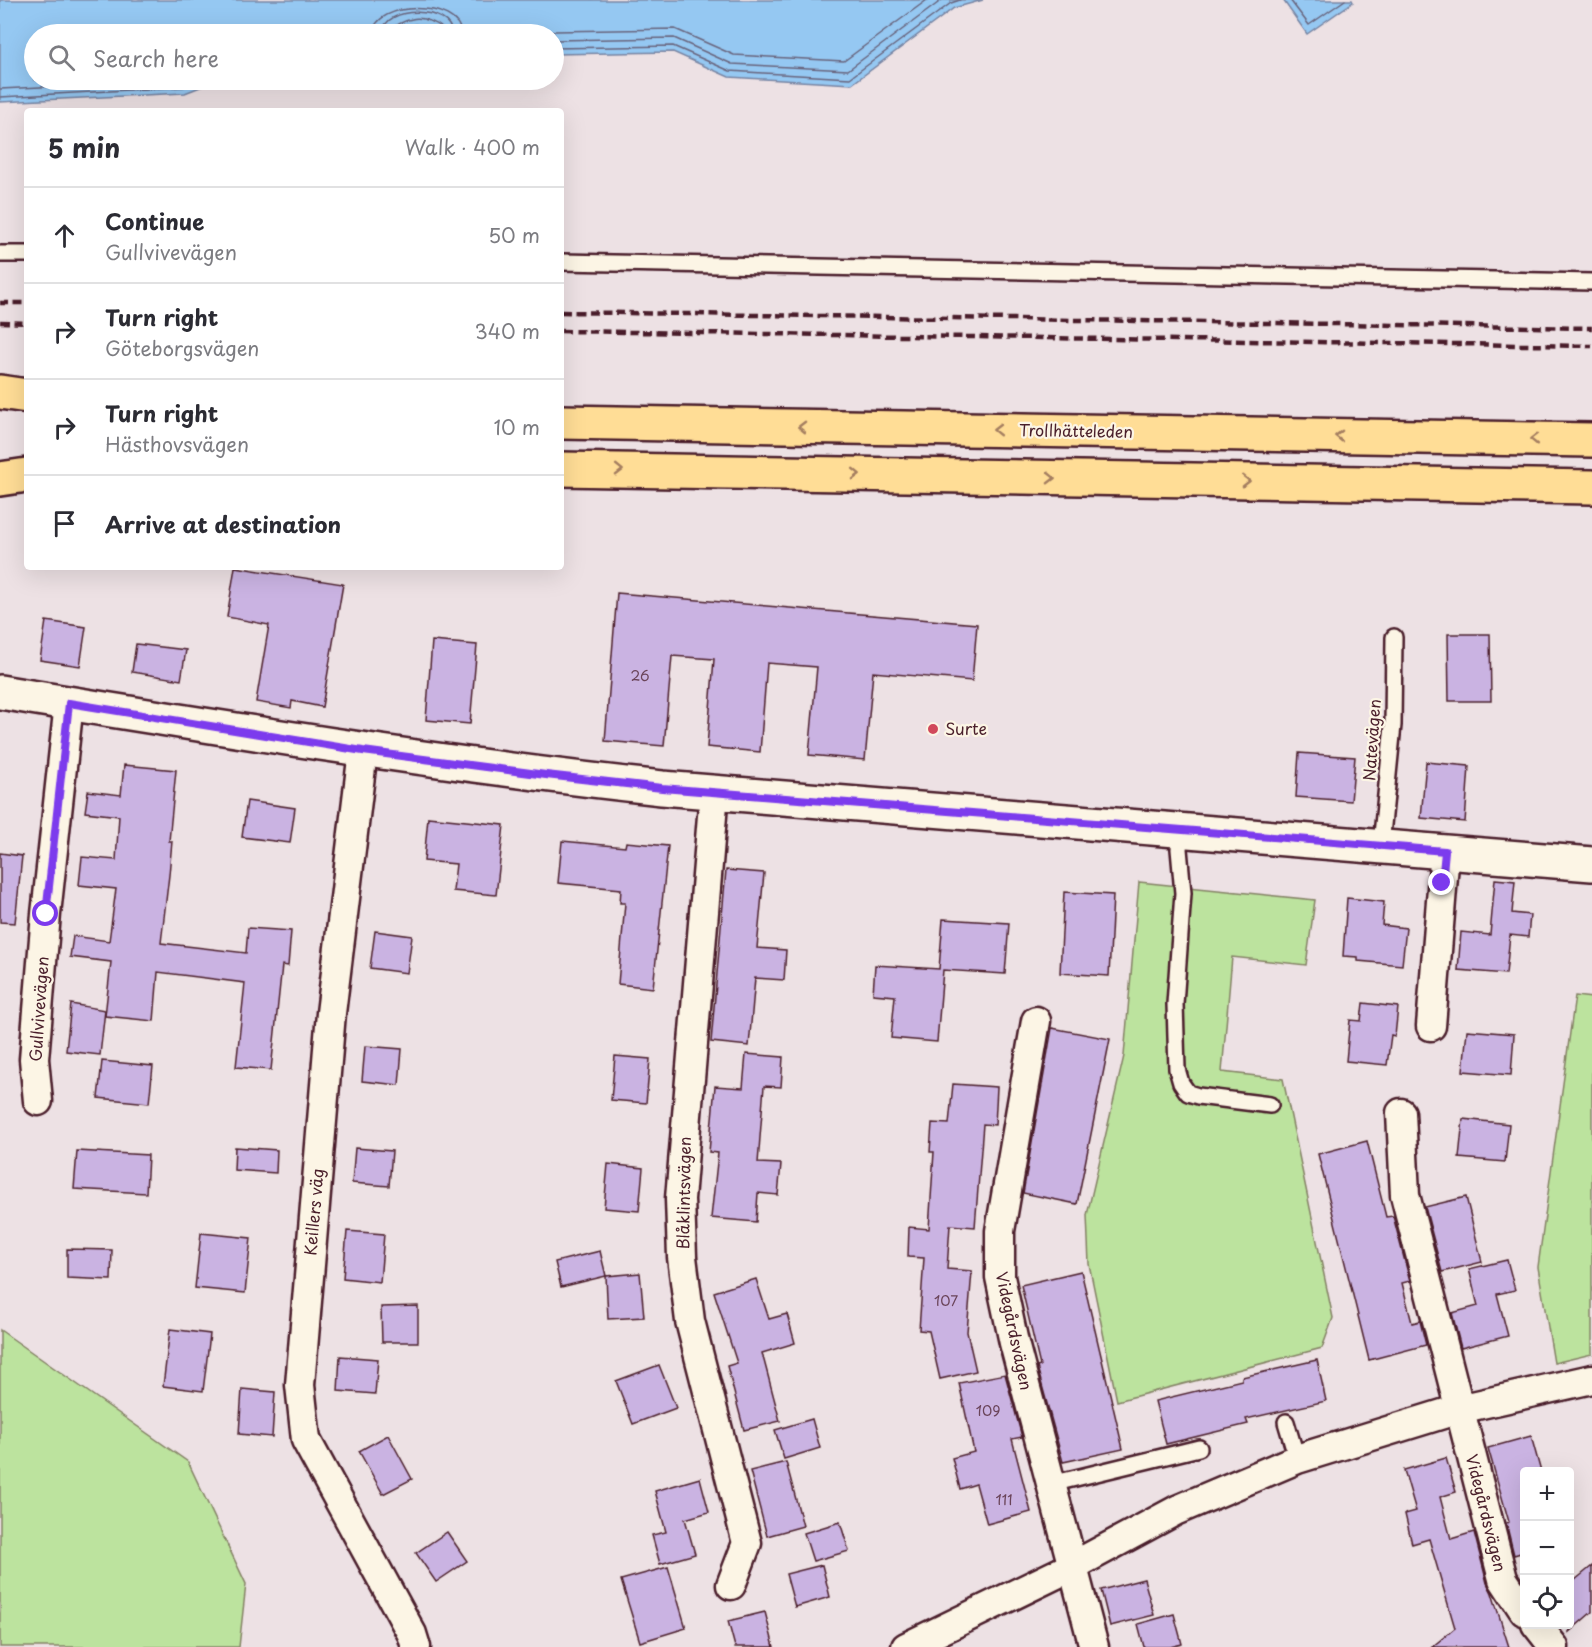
<!DOCTYPE html>
<html lang="en">
<head>
<meta charset="utf-8">
<style>
  body { margin:0; font-family:"Playpen Sans",sans-serif; background:#f7f7f7; color:#2b2b33 }
  .controls { position:absolute; right:18px; bottom:18px; display:grid; overflow:hidden; border-radius:6px; box-shadow:0 6px 24px #0002 }
  .controls button { width:54px; height:54px; display:grid; place-items:center; padding:0; border:0; border-bottom:2px solid #e1e1e2; background:#fff; color:#2b2b33; font:30px sans-serif }
  .stop { position:absolute; width:18px; height:18px; margin:-14px; border:4px solid #7c3aed; border-radius:50%; background:#fff }
  .stop.end { background:#7c3aed; border-color:#fff; box-shadow:0 2px 6px #0008 }
  .list { margin:0; padding:0; list-style:none }
  h2 { display:flex; justify-content:space-between; align-items:center; height:78px; margin:0; padding:0 24px; font-size:26px }
  h2 small { font-size:20px; font-weight:400; color:#7c7c81 }
  .list li { display:grid; grid-template-columns:39px 1fr auto; gap:18px; align-items:center; box-sizing:border-box; height:96px; padding:0 24px; border-top:2px solid #e1e1e2 }
  .list b { display:block; font-size:22px; white-space:nowrap }
  .list p { margin:0; font-size:20px; white-space:nowrap; color:#7c7c81 }
  .list em { font-size:20px; font-style:normal; color:#7c7c81 }
  .icon { flex:none; width:33px; height:33px; fill:none; stroke:currentColor; stroke-width:2; stroke-linecap:round; stroke-linejoin:round }
  .map { position:relative; flex:none; width:1592px; height:1647px; overflow:hidden }
  .search { position:absolute; background:#fff; box-shadow:0 6px 24px #0002; left:24px; top:24px; width:540px; height:66px; display:flex; align-items:center; gap:15px; box-sizing:border-box; padding:0 21px; border-radius:33px; color:#7c7c81; font-size:22px }
  .panel { position:absolute; background:#fff; box-shadow:0 6px 24px #0002; left:24px; top:108px; width:540px; height:462px; border-radius:6px }
  .map>svg:first-child { display:block }
</style>
</head>
<body>
<div class="map">
<svg width="1592" height="1647" viewBox="0 0 1592 1647">
  <rect width="100%" height="100%" fill="#ede1e4"/>
  <filter id="ink" filterUnits="userSpaceOnUse"><feTurbulence type="fractalNoise" baseFrequency=".0167" numOctaves="2"/><feDisplacementMap in="SourceGraphic" scale="12" xChannelSelector="R" yChannelSelector="G"/><feConvolveMatrix kernelMatrix="1 2 1 2 8 2 1 2 1" color-interpolation-filters="sRGB"/></filter>
  <g filter="url(#ink)">
    <g fill="#bce39e" stroke="#838164" stroke-width="1.5">
      <polygon points="1139,882 1315,900 1306,965 1232,957 1222,1072 1283,1079 1333,1318 1322,1348 1117,1401 1089,1264 1087,1215 1124,1056"/>
      <polygon points="1575,996 1592,998 1592,1354 1554,1363 1538,1267"/>
      <polygon points="0,1330 188,1462 246,1584 239,1647 0,1647"/>
    </g>
    <g fill="#95c8f2" stroke="#7784a2" stroke-width="1.5">
      <polygon points="0,0 983,0 954,8 852,84 729,77 673,52 554,54 554,34 447,34 415,24 389,34 34,34 34,80 218,80 185,93 0,102"/>
      <polygon points="1283,0 1352,0 1353,2 1307,34"/>
    </g>
    <g fill="none" stroke-linecap="round" stroke-linejoin="round">
      <g stroke="#68637b" stroke-width="1.5">
        <polyline points="1290,0 1309,25 1345,0"/>
        <path d="M373,34c1,-34 87,-34 88,0"/>
        <path d="M382,34c2,-30 69,-28 70,0"/>
        <path d="M389,34l4,-7c6,-3 12,-7 19,-8 9,-3 32,5 33,15"/>
        <polyline points="543,34 555,31 675,29 734,55 844,61 927,0"/>
        <polyline points="554,40 674,38 732,64 848,70 942,0"/>
        <polyline points="554,48 673,46 730,71 850,78 951,3 960,0"/>
        <polyline points="0,89 182,80"/>
        <polyline points="0,97 183,87 202,80"/>
      </g>
    </g>
    <g fill="#cab3e2" stroke="#4a1f2b" stroke-width="1.5">
      <polygon points="235,567 343,584 322,707 292,701 291,708 256,702 269,625 227,617"/>
      <polygon points="617,593 977,624 972,681 873,672 865,760 809,755 817,667 767,663 760,752 707,747 714,659 672,656 664,746 605,741"/>
      <polygon points="46,621 86,627 80,666 40,660"/>
      <polygon points="1448,634 1490,634 1491,701 1449,701"/>
      <polygon points="432,641 477,645 470,724 426,720"/>
      <polygon points="136,644 186,650 181,680 132,672"/>
      <polygon points="1299,753 1355,757 1351,801 1296,797"/>
      <polygon points="1426,762 1469,766 1465,822 1421,818"/>
      <polygon points="124,765 176,770 169,841 172,841 169,875 161,943 246,953 248,928 291,931 288,966 282,965 271,1070 236,1067 245,983 158,972 154,1021 105,1016 111,962 70,957 73,936 109,941 116,889 79,885 82,857 116,860 119,816 85,812 88,791 121,795"/>
      <polygon points="247,801 295,808 290,843 242,837"/>
      <polygon points="428,817 504,825 496,895 453,891 456,864 424,861"/>
      <polygon points="562,841 625,847 626,842 668,846 653,988 618,984 625,903 620,903 621,889 558,883"/>
      <polygon points="0,853 22,856 15,923 0,922"/>
      <polygon points="726,870 764,873 757,948 786,950 784,980 755,978 749,1046 711,1042"/>
      <polygon points="1495,879 1515,881 1512,913 1530,915 1528,937 1510,935 1506,974 1458,970 1461,932 1490,935"/>
      <polygon points="1064,892 1113,895 1109,976 1060,973"/>
      <polygon points="1347,898 1384,902 1382,925 1406,928 1402,965 1358,961 1358,957 1343,956"/>
      <polygon points="943,919 1009,923 1005,974 943,970 937,1042 891,1038 895,996 873,994 875,965 939,969"/>
      <polygon points="375,931 412,936 407,973 370,968"/>
      <polygon points="1363,1003 1398,1007 1395,1036 1391,1035 1387,1065 1346,1061 1350,1020 1361,1021"/>
      <polygon points="71,1004 105,1010 100,1055 66,1051"/>
      <polygon points="1052,1028 1110,1039 1077,1204 1023,1193"/>
      <polygon points="1467,1030 1514,1034 1511,1075 1463,1071"/>
      <polygon points="365,1046 402,1049 399,1085 362,1081"/>
      <polygon points="746,1054 783,1057 781,1087 764,1086 758,1163 781,1164 778,1195 758,1193 756,1222 711,1218 718,1153 709,1152 715,1086 743,1088"/>
      <polygon points="615,1056 650,1059 646,1103 611,1100"/>
      <polygon points="102,1061 153,1066 149,1103 98,1098"/>
      <polygon points="953,1084 997,1087 995,1125 983,1124 975,1227 950,1225 947,1269 972,1271 967,1332 976,1371 940,1379 929,1331 919,1330 924,1258 908,1257 909,1227 929,1229 934,1152 930,1152 932,1123 949,1124"/>
      <polygon points="1463,1119 1509,1124 1505,1162 1459,1158"/>
      <polygon points="1367,1141 1386,1217 1393,1216 1410,1281 1402,1283 1412,1323 1420,1321 1426,1345 1369,1360 1318,1154"/>
      <polygon points="235,1147 277,1150 276,1173 234,1170"/>
      <polygon points="355,1148 392,1151 389,1186 352,1183"/>
      <polygon points="77,1151 148,1155 146,1193 74,1189"/>
      <polygon points="608,1164 643,1168 639,1211 604,1208"/>
      <polygon points="1466,1197 1482,1262 1442,1272 1425,1207"/>
      <polygon points="347,1231 384,1234 380,1282 343,1278"/>
      <polygon points="201,1233 251,1238 245,1293 195,1288"/>
      <polygon points="67,1249 112,1250 111,1280 67,1278"/>
      <polygon points="600,1251 606,1276 561,1287 555,1262"/>
      <polygon points="1507,1260 1515,1290 1497,1294 1508,1336 1461,1348 1452,1313 1478,1306 1469,1269"/>
      <polygon points="1081,1271 1123,1449 1063,1462 1037,1367 1040,1366 1021,1285"/>
      <polygon points="640,1273 644,1317 608,1319 606,1276"/>
      <polygon points="756,1279 769,1319 787,1314 795,1343 762,1353 780,1421 744,1430 727,1366 737,1363 714,1292"/>
      <polygon points="418,1306 418,1342 382,1342 381,1307"/>
      <polygon points="170,1329 210,1334 203,1391 163,1386"/>
      <polygon points="340,1356 378,1359 375,1394 338,1391"/>
      <polygon points="1317,1360 1326,1401 1246,1419 1248,1424 1166,1444 1155,1401 1242,1380 1242,1377"/>
      <polygon points="659,1365 676,1408 633,1424 616,1381"/>
      <polygon points="1005,1374 1022,1437 1012,1439 1031,1512 987,1524 976,1484 960,1489 952,1458 974,1452 959,1383"/>
      <polygon points="242,1389 275,1392 272,1437 239,1434"/>
      <polygon points="812,1419 820,1448 784,1459 775,1430"/>
      <polygon points="388,1435 412,1479 383,1494 359,1451"/>
      <polygon points="1531,1436 1541,1472 1524,1472 1524,1552 1514,1555 1506,1523 1509,1522 1488,1448"/>
      <polygon points="1446,1458 1456,1492 1440,1497 1451,1539 1474,1532 1487,1583 1492,1593 1509,1647 1432,1647 1455,1628 1429,1539 1412,1544 1405,1514 1416,1511 1404,1470"/>
      <polygon points="786,1462 803,1526 767,1536 750,1471"/>
      <polygon points="700,1478 709,1512 685,1519 695,1554 660,1564 652,1535 666,1532 655,1491"/>
      <polygon points="840,1522 849,1551 813,1561 804,1533"/>
      <polygon points="447,1532 467,1561 436,1582 416,1553"/>
      <polygon points="822,1565 830,1597 795,1607 786,1574"/>
      <polygon points="1592,1566 1592,1612 1569,1632 1569,1585"/>
      <polygon points="668,1567 686,1628 640,1642 621,1580"/>
      <polygon points="1144,1579 1154,1615 1110,1626 1101,1590"/>
      <polygon points="765,1612 774,1647 735,1647 728,1621"/>
      <polygon points="1174,1614 1182,1644 1170,1647 1144,1647 1138,1624"/>
    </g>
    <g fill="none" stroke-linecap="round" stroke-linejoin="round">
      <g stroke="#4a1f2b" stroke-width="20">
        <g id="lane">
          <polyline points="0,254 27,254"/>
          <polyline points="561,262 1592,282"/>
          <polyline points="1181,830 1179,849 1183,893 1175,1004 1177,1069 1181,1083 1188,1093 1198,1096 1270,1105"/>
          <polyline points="1381,845 1393,725 1394,637"/>
          <polyline points="1286,1422 1297,1459"/>
          <polyline points="1051,1484 1199,1448"/>
        </g>
      </g>
      <g stroke="#4a1f2b" stroke-width="33">
        <g id="street">
          <polyline points="363,751 331,1013 300,1385 306,1440 412,1634 416,1647"/>
          <polyline points="714,792 680,1199 682,1257 690,1321 747,1543 731,1585"/>
          <polyline points="1036,1021 1000,1231 1000,1277 1014,1343 1094,1647"/>
          <polyline points="1431,1026 1445,851"/>
          <polyline points="38,1101 34,1059 46,914 69,703"/>
          <polyline points="1401,1113 1405,1195 1503,1579 1524,1611"/>
          <polyline points="1536,1624 1554,1647"/>
          <polyline points="906,1647 1073,1566 1177,1510 1297,1459 1459,1409 1592,1379"/>
        </g>
      </g>
      <g stroke="#4a1f2b" stroke-width="38">
        <path id="secondary" d="M0,692c220,36 440,72 662,96l930,76"/>
      </g>
      <g stroke="#4a1f2b" stroke-width="38">
        <g id="highway">
          <polyline points="0,392 27,396"/>
          <polyline points="561,422 1592,440"/>
          <polyline points="561,469 1592,487"/>
          <polyline points="0,479 27,475"/>
        </g>
      </g>
      <use href="#lane" stroke="#fcf5e5" stroke-width="15"/>
      <use href="#street" stroke="#fcf5e5" stroke-width="28"/>
      <use href="#secondary" stroke="#fcf5e5" stroke-width="33"/>
      <use href="#highway" stroke="#ffdd96" stroke-width="33"/>
      <g stroke="#4a1f2b" stroke-width="4.5" stroke-dasharray="9 4.5" stroke-linecap="butt">
        <polyline points="0,303 27,303"/>
        <polyline points="561,312 1592,328"/>
        <polyline points="0,322 27,323"/>
        <polyline points="561,331 1592,346"/>
      </g>
    </g>
    <defs><path id="oneway-chevron" d="M-2-3.5L2.5 0L-2 3.5" fill="none" stroke-width="1.6" stroke-linecap="round" stroke-linejoin="round" transform="scale(1.5)"/></defs>
    <g stroke="#a47e60">
      <use href="#oneway-chevron" transform="translate(802 427) rotate(-179)"/>
      <use href="#oneway-chevron" transform="translate(997 430) rotate(-179)"/>
      <use href="#oneway-chevron" transform="translate(1339 436) rotate(-179)"/>
      <use href="#oneway-chevron" transform="translate(1534 439) rotate(-179)"/>
      <use href="#oneway-chevron" transform="translate(619 470) rotate(1)"/>
      <use href="#oneway-chevron" transform="translate(856 474) rotate(1)"/>
      <use href="#oneway-chevron" transform="translate(1051 478) rotate(1)"/>
      <use href="#oneway-chevron" transform="translate(1246 481) rotate(1)"/>
    </g>
  </g>
  <g fill="none" stroke-linecap="round" stroke-linejoin="round" filter="url(#ink)">
    <polyline stroke="#7c3aed" stroke-width="8" points="46,914 69,703 363,751 546,775 662,788 1445,851 1442,883"/>
  </g>
  <circle fill="#d1495b" stroke="#fcf5e5" stroke-width="2" cx="933" cy="729" r="6"/>
  <g text-anchor="middle" stroke-width="4.5" stroke-linejoin="round" paint-order="stroke">
    <g font-size="14" fill="#6a4459">
      <text x="640" y="681">26</text>
      <text x="946" y="1306">107</text>
      <text x="988" y="1416">109</text>
      <text x="1004" y="1505">111</text>
    </g>
    <g font-size="16" fill="#4a1f2b" stroke="#fcf5e5">
      <text transform="translate(1076 431) rotate(1)" y="6">Trollhätteleden</text>
      <text transform="translate(1372 740) rotate(-86)" y="6">Natevägen</text>
      <text transform="translate(39 1009) rotate(-86)" y="6">Gullvivevägen</text>
      <text transform="translate(684 1193) rotate(-89)" y="6">Blåklintsvägen</text>
      <text transform="translate(314 1212) rotate(-85)" y="6">Keillers väg</text>
      <text transform="translate(1014 1331) rotate(78)" y="6">Videgårdsvägen</text>
      <text transform="translate(1486 1513) rotate(76)" y="6">Videgårdsvägen</text>
    </g>
    <g font-size="16" fill="#4a1f2b" stroke="#fcf5e5" text-anchor="start">
      <text x="945" y="735">Surte</text>
    </g>
  </g>
</svg>
<div class="controls">
<button>+</button>
<button>−</button>
<button><svg class="icon" aria-label="locate" viewBox="0 0 24 24"><circle cx="12" cy="12" r="6"/><path d="M12 2v4M12 18v4M2 12h4M18 12h4"/></svg></button>
</div>
<div class="stop" style="left:46px;top:914px"></div>
<div class="stop end" style="left:1442px;top:883px"></div>
<div class="search"><svg class="icon" aria-label="search" viewBox="0 0 24 24"><circle cx="10" cy="10" r="6"/><path d="M15 15l6 6"/></svg>Search here</div>
<section class="panel">
<h2>5 min<small>Walk · 400 m</small></h2>
<ul class="list">
<li><svg class="icon" aria-label="ahead" viewBox="0 0 24 24"><path d="M12 20V5M6 11l6-6 6 6"/></svg><div><b>Continue</b><p>Gullvivevägen</p></div><em>50 m</em></li>
<li><svg class="icon" aria-label="right" viewBox="0 0 24 24"><path d="M7 20v-9h11M14 6l5 5-5 5"/></svg><div><b>Turn right</b><p>Göteborgsvägen</p></div><em>340 m</em></li>
<li><svg class="icon" aria-label="right" viewBox="0 0 24 24"><path d="M7 20v-9h11M14 6l5 5-5 5"/></svg><div><b>Turn right</b><p>Hästhovsvägen</p></div><em>10 m</em></li>
<li><svg class="icon" aria-label="arrive" viewBox="0 0 24 24"><path d="M6 21V4h12l-3 4 3 4H6"/></svg><div><b>Arrive at destination</b></div></li>
</ul>
</section>
</div>
</body>
</html>
